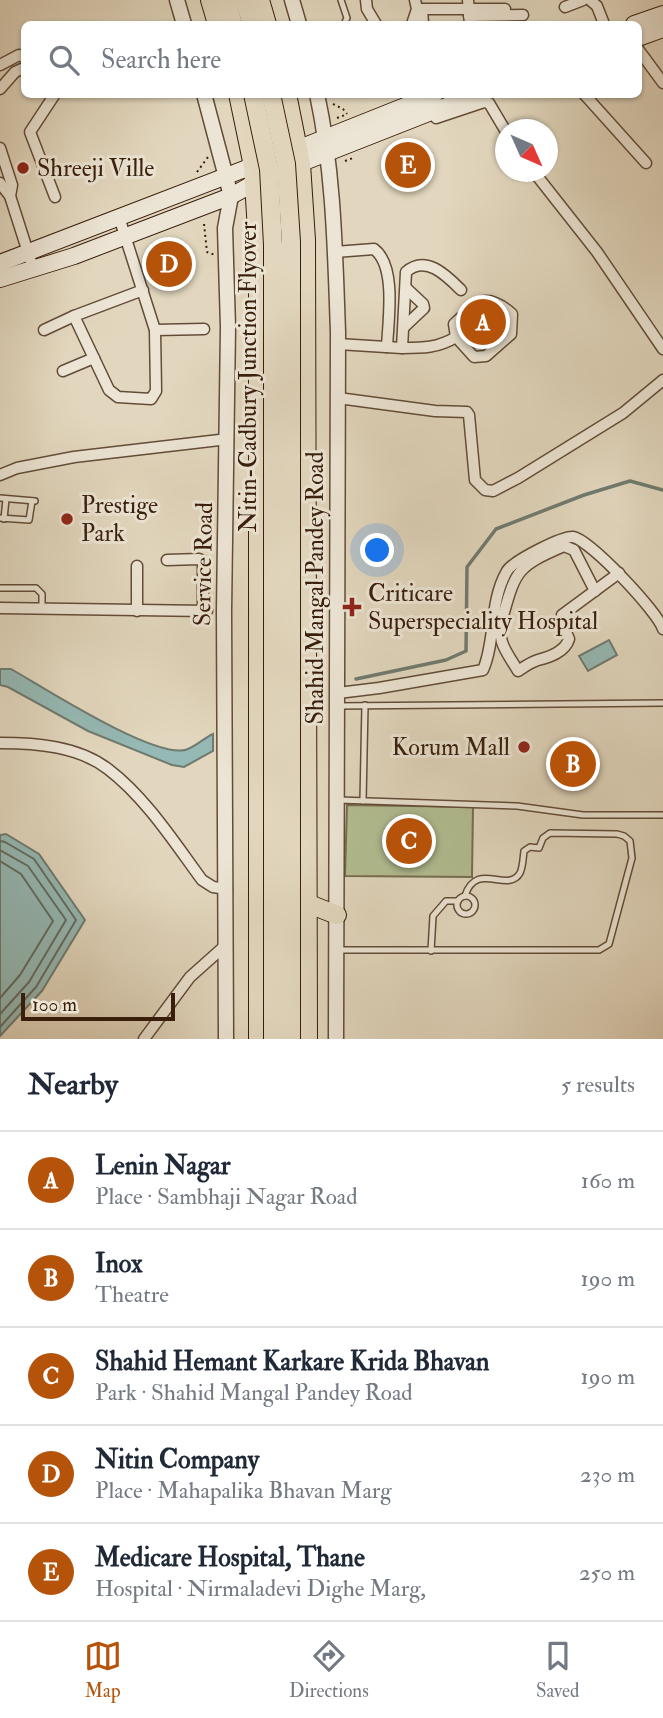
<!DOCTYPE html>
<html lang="en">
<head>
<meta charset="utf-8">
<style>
  body { margin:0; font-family:"IM FELL Double Pica",serif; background:#f2f2f3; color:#1f2937 }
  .compass { position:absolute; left:495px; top:119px; width:63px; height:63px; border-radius:50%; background:#fff; box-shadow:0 2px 5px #0004; rotate:135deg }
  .scale { position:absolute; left:21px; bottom:18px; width:154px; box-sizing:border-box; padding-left:7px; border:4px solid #391e0b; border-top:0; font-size:19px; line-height:24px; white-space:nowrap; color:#391e0b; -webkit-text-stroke:5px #ece5d5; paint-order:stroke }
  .you { position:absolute; left:378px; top:551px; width:24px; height:24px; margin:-18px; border:5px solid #fff; border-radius:50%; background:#1a73e8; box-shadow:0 0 0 10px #1a73e833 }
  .badge { display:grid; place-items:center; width:46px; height:46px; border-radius:50%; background:#b45309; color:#fff; font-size:23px; font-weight:700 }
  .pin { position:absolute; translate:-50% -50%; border:4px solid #fff; box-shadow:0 2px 7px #0006 }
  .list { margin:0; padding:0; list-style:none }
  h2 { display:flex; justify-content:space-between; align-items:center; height:91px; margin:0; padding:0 28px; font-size:30px }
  h2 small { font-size:23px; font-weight:400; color:#747a83 }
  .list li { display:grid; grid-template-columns:46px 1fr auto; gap:21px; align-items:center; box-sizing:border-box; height:98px; padding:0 28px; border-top:2px solid #e0e1e3 }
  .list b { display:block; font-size:26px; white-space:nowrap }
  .list p { margin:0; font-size:23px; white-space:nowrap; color:#747a83 }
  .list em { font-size:23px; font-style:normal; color:#747a83 }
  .icon { flex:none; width:38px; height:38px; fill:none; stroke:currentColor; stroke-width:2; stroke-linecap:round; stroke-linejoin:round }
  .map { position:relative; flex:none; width:663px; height:1039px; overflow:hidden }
  .search { position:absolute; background:#fff; box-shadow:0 2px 5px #0004; left:21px; right:21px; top:21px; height:77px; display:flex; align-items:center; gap:18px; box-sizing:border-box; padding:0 24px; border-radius:10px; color:#747a83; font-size:26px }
  .sheet { height:581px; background:#fff }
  nav { display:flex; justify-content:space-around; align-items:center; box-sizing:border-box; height:98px; border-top:2px solid #e0e1e3; background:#fff; font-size:19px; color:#747a83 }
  nav a { display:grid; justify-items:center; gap:4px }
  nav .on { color:#b45309 }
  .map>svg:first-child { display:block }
</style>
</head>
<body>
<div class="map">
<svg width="663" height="1039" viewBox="0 0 663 1039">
  <rect width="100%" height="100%" fill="#e2d7be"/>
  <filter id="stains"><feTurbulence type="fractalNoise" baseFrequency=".00286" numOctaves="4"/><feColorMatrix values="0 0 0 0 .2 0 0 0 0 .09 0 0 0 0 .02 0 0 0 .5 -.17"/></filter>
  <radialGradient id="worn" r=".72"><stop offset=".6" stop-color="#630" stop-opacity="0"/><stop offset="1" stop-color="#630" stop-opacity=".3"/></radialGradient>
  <polygon fill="#b2be92" stroke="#766e4e" stroke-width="2" points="347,805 473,807 472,877 345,876"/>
  <g fill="#95b9b4" stroke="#707b70" stroke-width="2">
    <polygon points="609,640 617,655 588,671 579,656"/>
    <path d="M0,669h11c32,18 140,88 174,81 9,-2 19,-12 28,-16v17l-29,16 -12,-2 -84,-34 -80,-44 -8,-2z"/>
    <polygon points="6,834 39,854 85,920 42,991 0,1036 0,835"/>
  </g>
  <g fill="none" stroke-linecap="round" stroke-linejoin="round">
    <g stroke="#676c60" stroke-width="2">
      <polyline points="0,841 5,842 34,859 76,920 36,987 0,1027"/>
      <polyline points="0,850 28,866 66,920 29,982 0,1014"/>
      <polyline points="0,861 21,874 53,921 20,975 0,998"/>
    </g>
    <polyline stroke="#707b70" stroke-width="3.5" points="356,679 446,660 466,651 467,567 496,529 584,495 630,481 663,490"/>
    <g stroke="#634c38" stroke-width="8">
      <g id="service">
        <polyline points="341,0 347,18 344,24"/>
        <polyline points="0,498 35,501"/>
        <polyline points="0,518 29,520 32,501"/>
        <polyline points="4,519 6,499"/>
        <polyline points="0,588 36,588 42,594 42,609"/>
        <polyline points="337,706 663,703"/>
        <polyline points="338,800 517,806 583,815 663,815"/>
        <polyline points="363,801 365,705"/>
        <circle cx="466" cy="905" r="9"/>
        <path d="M338,950h261l10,-6 23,-86 -2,-17 -6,-5 -7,-2 -67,-1 -7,5 -4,10 -9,-1 -6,4c-1,7 -1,16 -4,22 -12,21 -44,-13 -55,23"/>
        <polyline points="431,951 433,916 446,901 458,901"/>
      </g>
    </g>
    <g stroke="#634c38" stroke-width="13">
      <g id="minor">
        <polyline points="366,0 367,9 376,24"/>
        <polyline points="468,0 470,24"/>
        <polyline points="590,0 597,6 604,24"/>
        <polyline points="565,7 583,0"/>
        <polyline points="417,9 505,9"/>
        <polyline points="422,9 423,24"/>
        <polyline points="469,16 523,15"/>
        <polyline points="412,24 417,9 415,0"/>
        <polyline points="638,49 663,83"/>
        <polyline points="0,65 19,55 24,57"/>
        <polyline points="0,89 15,72 24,68"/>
        <polyline points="55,94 30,132 55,197"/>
        <polyline points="584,94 646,163"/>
        <polyline points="436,118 484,102 489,103 505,130"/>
        <polyline points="0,148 12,185 10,196"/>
        <polyline points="534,172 597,252 663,349"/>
        <polyline points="0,183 10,196 33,268"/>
        <polyline points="119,217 155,330 156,391 151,399 118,397 109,390 74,316 143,290"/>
        <path d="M335,252l39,-3c23,17 14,73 13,98"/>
        <polyline points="404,327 424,308 423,304 406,288"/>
        <polyline points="44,330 74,316"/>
        <polyline points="155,330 204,329"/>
        <path d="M338,344l64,4 4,-76c20,-18 41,4 55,18"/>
        <path d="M402,348c21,0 36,0 54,-11l-2,-13c22,-20 30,-35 58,-10l-1,20 -25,22 -12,1 -18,-20"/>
        <polyline points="63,371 94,358"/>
        <polyline points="338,398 435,411 467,412 469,415 475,480 485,490 493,491 518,478 623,413 663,380"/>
        <polyline points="0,475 17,468 74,457 228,439"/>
        <polyline points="167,560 199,559 203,561 203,611"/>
        <polyline points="137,566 137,611"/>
        <polyline points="0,608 207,611"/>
        <path d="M493,615l10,1c-7,26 2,33 15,55 6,-4 13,-9 20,-11 12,-3 27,-8 31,-21l-8,-19 1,-5 57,-42"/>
        <path d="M503,616c13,-47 15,-50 61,-70l10,4 21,41"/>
        <path d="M338,693l41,-5 104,-18c13,-30 6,-68 24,-99 6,-10 55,-35 66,-34 17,3 85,75 90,92"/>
        <path d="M0,743c36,0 78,3 108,26 38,29 66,73 94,111l11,7 14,2"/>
        <polyline points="144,1039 190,977 227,944"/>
      </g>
    </g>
    <g stroke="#634c38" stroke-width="17">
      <g id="tertiary">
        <polyline points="177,0 184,24"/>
        <polyline points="292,0 299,24"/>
        <polyline points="204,94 231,196 225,228 228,327 224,611 226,1039"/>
        <path d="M317,94c17,79 18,158 21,238l-2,707"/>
      </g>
    </g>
    <g stroke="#391e0b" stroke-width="18">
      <g id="secondary">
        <polyline points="634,24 663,14"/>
        <polyline points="638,38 663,29"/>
        <polyline points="287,153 435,94"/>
        <polyline points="289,168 477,94"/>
        <polyline points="0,263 263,162"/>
        <polyline points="0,279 74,256 231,196 265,177"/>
      </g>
    </g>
    <g stroke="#391e0b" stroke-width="20">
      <g id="trunk">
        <polyline points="210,0 217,24"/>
        <polyline points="226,0 233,24"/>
        <polyline points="244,0 252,24"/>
        <polyline points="260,0 267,24"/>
        <polyline points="238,94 253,166 258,247 258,1039"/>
        <polyline points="287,94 301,164 306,240 308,1039"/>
        <polyline points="309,904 337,915"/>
      </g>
    </g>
    <g stroke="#391e0b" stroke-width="2" stroke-dasharray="2 3.5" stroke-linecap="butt">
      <polyline points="333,104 343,109 347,114"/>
      <polyline points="337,118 345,115"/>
      <polyline points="345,161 353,158"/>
      <polyline points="197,172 208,157"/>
      <polyline points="204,224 207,252 215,255"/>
    </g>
    <use href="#service" stroke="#ece5d5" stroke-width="5"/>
    <use href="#minor" stroke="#ece5d5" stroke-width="10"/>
    <use href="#tertiary" stroke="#ece5d5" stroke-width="14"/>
    <use href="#secondary" stroke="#ece5d5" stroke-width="16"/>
    <use href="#trunk" stroke="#e2d7be" stroke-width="18"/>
    <g stroke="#391e0b" stroke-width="20" stroke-linecap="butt">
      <g id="trunk-bridge">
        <polyline points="253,94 269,169 273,245 273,1039"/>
        <polyline points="271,94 286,164 291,242 291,1039"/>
      </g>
    </g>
    <use href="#trunk-bridge" stroke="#e2d7be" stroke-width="18"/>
  </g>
  <g fill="#8f2418" stroke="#ece5d5" stroke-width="2.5">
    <circle cx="23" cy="168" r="7"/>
    <circle cx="67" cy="519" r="7"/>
    <path d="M348.5 596.5h7v7h7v7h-7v7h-7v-7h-7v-7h7z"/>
    <circle cx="524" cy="747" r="7"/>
  </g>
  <g text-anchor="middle" stroke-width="6" stroke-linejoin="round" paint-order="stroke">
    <g font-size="24" fill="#391e0b" stroke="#ece5d5" text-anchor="start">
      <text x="37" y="176">Shreeji Ville</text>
      <text x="81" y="513">Prestige<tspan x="81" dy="28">Park</tspan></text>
      <text x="368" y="601">Criticare<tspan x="368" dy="28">Superspeciality Hospital</tspan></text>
      <text x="510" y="755" text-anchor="end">Korum Mall</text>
    </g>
    <g font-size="24" fill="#391e0b" stroke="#ece5d5">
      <text transform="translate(248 377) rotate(-90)" y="8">Nitin-Cadbury Junction Flyover</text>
      <text transform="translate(203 564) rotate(-89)" y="8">Service Road</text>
      <text transform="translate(315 588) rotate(-90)" y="8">Shahid Mangal Pandey Road</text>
    </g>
  </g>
  <rect width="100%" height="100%" filter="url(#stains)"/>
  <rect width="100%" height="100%" fill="url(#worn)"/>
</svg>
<svg class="compass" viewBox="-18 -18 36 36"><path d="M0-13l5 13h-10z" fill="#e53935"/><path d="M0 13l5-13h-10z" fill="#747a83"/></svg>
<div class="scale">100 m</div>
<div class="you"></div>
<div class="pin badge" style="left:483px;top:322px">A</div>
<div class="pin badge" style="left:573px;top:764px">B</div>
<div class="pin badge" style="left:409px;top:841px">C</div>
<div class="pin badge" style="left:169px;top:264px">D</div>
<div class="pin badge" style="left:408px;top:165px">E</div>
<div class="search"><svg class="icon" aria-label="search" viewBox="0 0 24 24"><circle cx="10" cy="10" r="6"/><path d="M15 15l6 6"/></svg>Search here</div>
</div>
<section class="sheet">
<h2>Nearby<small>5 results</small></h2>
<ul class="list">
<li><span class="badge">A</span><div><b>Lenin Nagar</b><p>Place · Sambhaji Nagar Road</p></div><em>160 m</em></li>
<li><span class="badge">B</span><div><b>Inox</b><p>Theatre</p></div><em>190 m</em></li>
<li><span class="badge">C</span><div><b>Shahid Hemant Karkare Krida Bhavan</b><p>Park · Shahid Mangal Pandey Road</p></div><em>190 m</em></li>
<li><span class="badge">D</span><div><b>Nitin Company</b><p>Place · Mahapalika Bhavan Marg</p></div><em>230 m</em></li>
<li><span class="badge">E</span><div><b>Medicare Hospital, Thane</b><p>Hospital · Nirmaladevi Dighe Marg,</p></div><em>250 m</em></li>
</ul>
</section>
<nav>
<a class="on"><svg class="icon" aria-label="map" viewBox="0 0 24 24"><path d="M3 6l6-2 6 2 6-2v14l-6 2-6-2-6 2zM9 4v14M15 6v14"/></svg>Map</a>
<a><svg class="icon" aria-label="directions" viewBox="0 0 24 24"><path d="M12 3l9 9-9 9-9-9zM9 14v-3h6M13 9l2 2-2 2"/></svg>Directions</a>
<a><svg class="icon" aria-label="saved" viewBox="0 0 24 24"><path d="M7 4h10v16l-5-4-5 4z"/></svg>Saved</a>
</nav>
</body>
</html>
